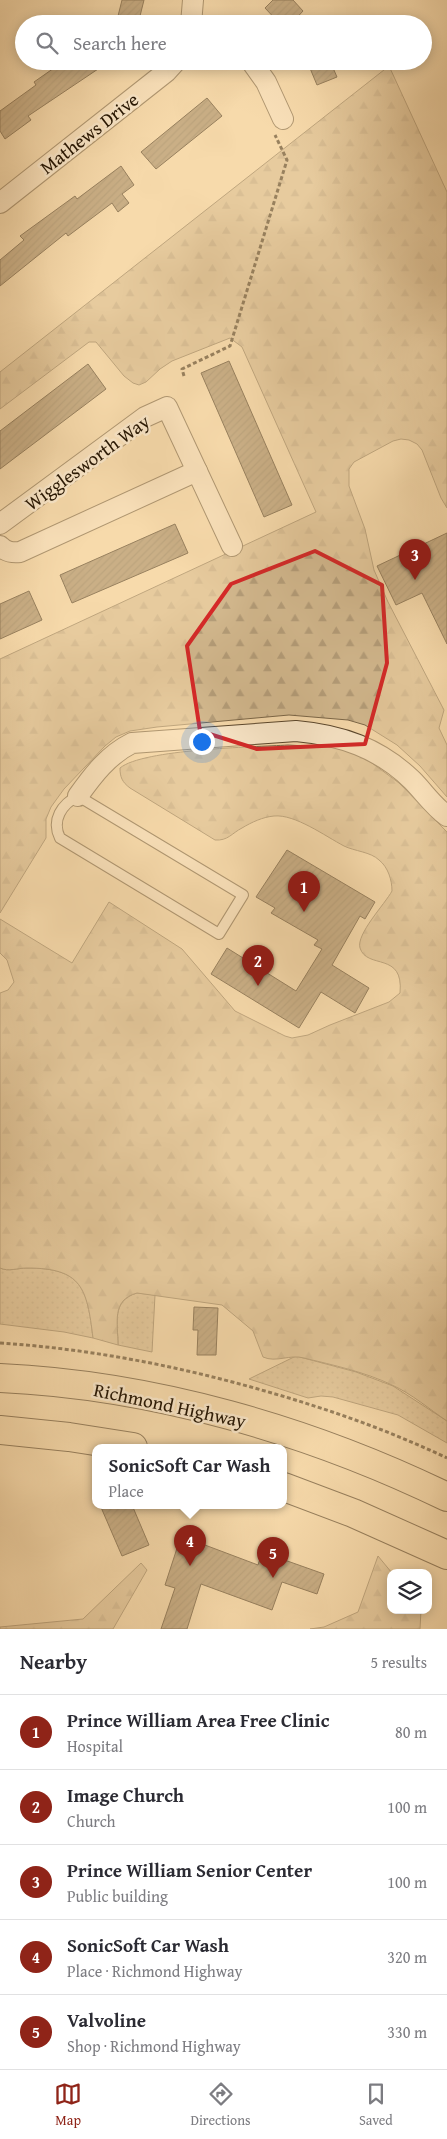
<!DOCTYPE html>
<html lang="en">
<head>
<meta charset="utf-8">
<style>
  body { margin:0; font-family:"Gentium Book Plus",serif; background:#f2f2f3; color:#2b2b33 }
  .controls { position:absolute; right:15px; bottom:15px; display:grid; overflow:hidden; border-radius:10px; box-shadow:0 2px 12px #0003 }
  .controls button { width:45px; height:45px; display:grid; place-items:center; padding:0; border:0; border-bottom:1px solid #e1e1e2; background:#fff; color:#2b2b33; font:25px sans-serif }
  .you { position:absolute; left:201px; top:741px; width:18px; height:18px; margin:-12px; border:4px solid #fff; border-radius:50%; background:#1a73e8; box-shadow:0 0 0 8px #1a73e833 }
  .badge { display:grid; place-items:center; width:32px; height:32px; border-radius:50%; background:#8f2418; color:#fff; font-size:16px; font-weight:700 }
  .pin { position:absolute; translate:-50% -41px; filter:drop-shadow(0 1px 2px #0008) }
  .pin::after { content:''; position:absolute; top:26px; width:18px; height:15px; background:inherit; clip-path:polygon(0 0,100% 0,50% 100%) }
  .popup { position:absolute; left:92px; top:1444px; width:195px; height:65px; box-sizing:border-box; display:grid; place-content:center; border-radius:10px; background:#fff; filter:drop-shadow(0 1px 4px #0005); font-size:16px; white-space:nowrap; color:#7c7c81 }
  .popup b { font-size:19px; color:#2b2b33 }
  .popup::after { content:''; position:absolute; left:50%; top:100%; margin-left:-10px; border:10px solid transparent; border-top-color:#fff }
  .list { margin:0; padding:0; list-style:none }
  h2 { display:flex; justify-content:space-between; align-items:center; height:65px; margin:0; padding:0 20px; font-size:21px }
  h2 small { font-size:16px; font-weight:400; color:#7c7c81 }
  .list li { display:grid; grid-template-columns:32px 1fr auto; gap:15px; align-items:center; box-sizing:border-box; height:75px; padding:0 20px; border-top:1px solid #e1e1e2 }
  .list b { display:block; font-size:19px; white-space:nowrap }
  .list p { margin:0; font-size:16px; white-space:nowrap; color:#7c7c81 }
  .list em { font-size:16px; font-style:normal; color:#7c7c81 }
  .icon { flex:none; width:28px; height:28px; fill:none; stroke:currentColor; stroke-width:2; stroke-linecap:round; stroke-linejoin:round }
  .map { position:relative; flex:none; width:447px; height:1629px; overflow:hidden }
  .search { position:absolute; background:#fff; box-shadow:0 2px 12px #0003; left:15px; right:15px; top:15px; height:55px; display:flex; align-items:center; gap:12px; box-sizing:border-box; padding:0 18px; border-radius:28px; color:#7c7c81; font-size:19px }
  .sheet { height:440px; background:#fff }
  nav { display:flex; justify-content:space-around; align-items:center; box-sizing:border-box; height:70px; border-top:1px solid #e1e1e2; background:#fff; font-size:14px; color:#7c7c81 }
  nav a { display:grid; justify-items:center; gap:2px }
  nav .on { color:#8f2418 }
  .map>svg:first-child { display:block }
</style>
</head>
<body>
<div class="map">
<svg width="447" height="1629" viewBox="0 0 447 1629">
  <defs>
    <pattern id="grass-dots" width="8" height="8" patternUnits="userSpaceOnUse" patternTransform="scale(1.25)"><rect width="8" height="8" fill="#d3b98f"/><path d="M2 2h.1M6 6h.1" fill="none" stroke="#b59e7a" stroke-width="1.8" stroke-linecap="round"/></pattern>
    <pattern id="forest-firs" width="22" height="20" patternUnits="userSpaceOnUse" patternTransform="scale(1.25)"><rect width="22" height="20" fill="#d3b98f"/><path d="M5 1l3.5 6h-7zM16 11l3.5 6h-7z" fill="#b59e7a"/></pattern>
    <pattern id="building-hatch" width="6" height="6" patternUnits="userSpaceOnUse" patternTransform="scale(1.25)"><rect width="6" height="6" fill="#927b5a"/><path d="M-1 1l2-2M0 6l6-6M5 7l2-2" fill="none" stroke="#776448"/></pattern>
  </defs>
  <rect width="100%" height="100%" fill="#f7daac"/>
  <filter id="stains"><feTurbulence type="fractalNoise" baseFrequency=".004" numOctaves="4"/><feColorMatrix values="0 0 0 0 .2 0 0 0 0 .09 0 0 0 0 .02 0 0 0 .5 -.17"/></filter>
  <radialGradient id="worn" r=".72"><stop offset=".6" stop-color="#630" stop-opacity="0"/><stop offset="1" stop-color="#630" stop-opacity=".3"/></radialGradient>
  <g fill="url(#grass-dots)" stroke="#7c6748">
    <path d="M0,1268c9,4 17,0 27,0 55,0 60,20 66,70l-29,-6 -64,-8z"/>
    <path d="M137,1293l18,2 -3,57 -34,-7c0,-22 -7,-44 19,-52z"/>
    <polygon points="296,1356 356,1372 393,1386 447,1421 447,1443 398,1415 333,1397 321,1396 308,1398 249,1379"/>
  </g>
  <g fill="url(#forest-firs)" stroke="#7c6748">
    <polygon points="389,66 447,192 447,508 441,498 422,450 417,444 409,440 401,439 393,441 354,462 349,469 349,486 365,529 374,570 388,602 444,710 439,728 447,745 447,797 420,766 397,745 365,725 348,720 289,715 157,727 130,731 116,737 105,746 64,789 51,807 46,819 46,838 0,913 0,659 316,512 242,347 230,338 172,361 160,369 146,382 139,385 133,383 124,376 96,342 89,342 0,409 0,372"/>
    <path d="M288,745l53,3 20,7 38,28 48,49v589c-18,-12 -35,-27 -55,-36 -27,-13 -59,-20 -88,-27 -14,-4 -28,5 -41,-1l-10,-26 -31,-26 -85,-12c-26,7 -19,30 -19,52l-25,-7c-6,-50 -11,-70 -66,-70 -10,0 -18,4 -27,0v-275l8,-3 6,-8 -7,-22 -7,-7v-34l72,44 37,-61 73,47 53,62 50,25 7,2 16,-3 22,-10 59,-23 11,-9c4,-42 -33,-23 -40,-45 -4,-14 25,-44 32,-57 0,-11 -4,-24 -13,-31 -8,-8 -25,-9 -35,-14 -19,-10 -49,-32 -70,-30 -11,1 -22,6 -32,12 -10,5 -14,13 -27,12l-85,-52c-8,-6 -10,-11 -10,-20 23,-19 134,-21 168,-23z"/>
    <polygon points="378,1556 392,1573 391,1610 421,1610 420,1629 310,1629 324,1627 358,1612"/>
    <polygon points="141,1563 147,1570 113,1629 0,1629 0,1627 83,1619"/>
  </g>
  <g fill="url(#building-hatch)" stroke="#251502">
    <polygon points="122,0 144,0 138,24 117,20"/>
    <polygon points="273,0 293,0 303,11 291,24 280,24 265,8"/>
    <polygon points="64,61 110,61 28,116 31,120 5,139 0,131 0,111 36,85 34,82"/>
    <polygon points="307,61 330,61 337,77 317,85"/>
    <polygon points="207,98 222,116 156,169 141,152"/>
    <polygon points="121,166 134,185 122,194 129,203 118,212 112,203 68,236 66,233 0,286 0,260 24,240 20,236 75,196 77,199"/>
    <polygon points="229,361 292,505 264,517 201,373"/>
    <polygon points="88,364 106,389 0,469 0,431"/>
    <polygon points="175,524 188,553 72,603 60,575"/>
    <polygon points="447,533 447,644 422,593 396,605 377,566"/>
    <polygon points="29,591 42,620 0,639 0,604"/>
    <polygon points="287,850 375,902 365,919 360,916 332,965 369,988 355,1013 321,992 299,1028 211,974 227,948 296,991 322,949 314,945 318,940 271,913 275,908 256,897"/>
    <polygon points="194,1307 218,1308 216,1355 197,1355 198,1330 193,1330"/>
    <polygon points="100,1505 132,1505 149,1545 122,1556"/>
    <polygon points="181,1536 258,1565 262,1552 324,1574 317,1594 282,1582 272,1610 201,1584 187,1629 161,1629 175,1588 165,1585"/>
  </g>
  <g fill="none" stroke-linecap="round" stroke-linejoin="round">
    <g stroke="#5a462c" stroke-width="12">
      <path id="lane" d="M78,796l165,99 -24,39 -159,-96c-9,-18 2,-34 18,-42z"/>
    </g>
    <g stroke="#5a462c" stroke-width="22">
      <g id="street">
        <polyline points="191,24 193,0"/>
        <polyline points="251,61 266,82 283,119"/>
        <polyline points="0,203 166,72 176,61"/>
        <polyline points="0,524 145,417 167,407 232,546"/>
        <path d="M0,546c6,6 12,7 20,6l177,-81"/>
        <path d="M78,796c15,-21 30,-41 54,-53l164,-12c45,4 83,17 116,49 12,12 21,26 35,36"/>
      </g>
    </g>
    <g stroke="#251502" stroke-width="30">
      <g id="primary">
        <path d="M0,1378c153,7 309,52 447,119"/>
        <polyline points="0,1430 69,1437 133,1447"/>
        <polyline points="284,1487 353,1513 447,1555"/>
      </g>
    </g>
    <g stroke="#251502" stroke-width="3" stroke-dasharray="4 2.5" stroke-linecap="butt">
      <polyline points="184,376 182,369 230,346 287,160 275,135"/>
      <path d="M0,1343c91,6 178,23 265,48 63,18 123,39 182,67"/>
    </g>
    <use href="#lane" stroke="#fae7c9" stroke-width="10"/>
    <use href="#street" stroke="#fae7c9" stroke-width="20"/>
    <use href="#primary" stroke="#f7daac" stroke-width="28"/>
  </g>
  <path d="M0 0H447V1629H0ZM315,551l67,34 5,78 -22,81 -108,5 -57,-18 -13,-85 44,-62z" fill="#f7daac" fill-opacity=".55" fill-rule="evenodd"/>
  <path fill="none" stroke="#d62828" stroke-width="4" stroke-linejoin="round" d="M315,551l67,34 5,78 -22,81 -108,5 -57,-18 -13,-85 44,-62z"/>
  <g text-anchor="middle" stroke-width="5" stroke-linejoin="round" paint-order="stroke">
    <g font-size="19" fill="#251502" stroke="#fae7c9">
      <text transform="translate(89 133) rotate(-38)" y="7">Mathews Drive</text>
      <text transform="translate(87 462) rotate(-36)" y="7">Wigglesworth Way</text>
      <text transform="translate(170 1405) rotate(12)" y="7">Richmond Highway</text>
    </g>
  </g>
  <rect width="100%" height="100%" filter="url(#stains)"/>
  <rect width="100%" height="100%" fill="url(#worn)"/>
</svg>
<div class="controls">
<button><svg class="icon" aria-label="layers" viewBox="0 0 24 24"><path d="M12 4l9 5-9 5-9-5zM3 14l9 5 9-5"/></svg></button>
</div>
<div class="you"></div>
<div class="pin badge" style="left:304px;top:912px">1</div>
<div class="pin badge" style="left:258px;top:986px">2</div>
<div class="pin badge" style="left:415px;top:580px">3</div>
<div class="pin badge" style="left:190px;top:1566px">4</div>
<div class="popup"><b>SonicSoft Car Wash</b>Place</div>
<div class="pin badge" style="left:273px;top:1578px">5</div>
<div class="search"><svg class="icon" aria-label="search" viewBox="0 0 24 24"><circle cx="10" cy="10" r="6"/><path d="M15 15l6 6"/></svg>Search here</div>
</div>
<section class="sheet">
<h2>Nearby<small>5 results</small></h2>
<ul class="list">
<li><span class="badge">1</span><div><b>Prince William Area Free Clinic</b><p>Hospital</p></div><em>80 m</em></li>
<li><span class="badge">2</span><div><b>Image Church</b><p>Church</p></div><em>100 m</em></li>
<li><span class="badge">3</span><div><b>Prince William Senior Center</b><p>Public building</p></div><em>100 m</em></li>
<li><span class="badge">4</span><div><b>SonicSoft Car Wash</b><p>Place · Richmond Highway</p></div><em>320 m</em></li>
<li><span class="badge">5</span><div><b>Valvoline</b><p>Shop · Richmond Highway</p></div><em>330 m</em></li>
</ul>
</section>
<nav>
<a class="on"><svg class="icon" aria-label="map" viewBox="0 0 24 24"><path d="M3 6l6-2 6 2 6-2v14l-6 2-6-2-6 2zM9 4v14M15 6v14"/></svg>Map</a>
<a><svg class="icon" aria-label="directions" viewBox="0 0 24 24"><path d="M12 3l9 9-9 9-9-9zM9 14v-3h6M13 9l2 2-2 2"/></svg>Directions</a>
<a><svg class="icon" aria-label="saved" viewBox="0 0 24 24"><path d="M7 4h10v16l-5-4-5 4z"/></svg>Saved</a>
</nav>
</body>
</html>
